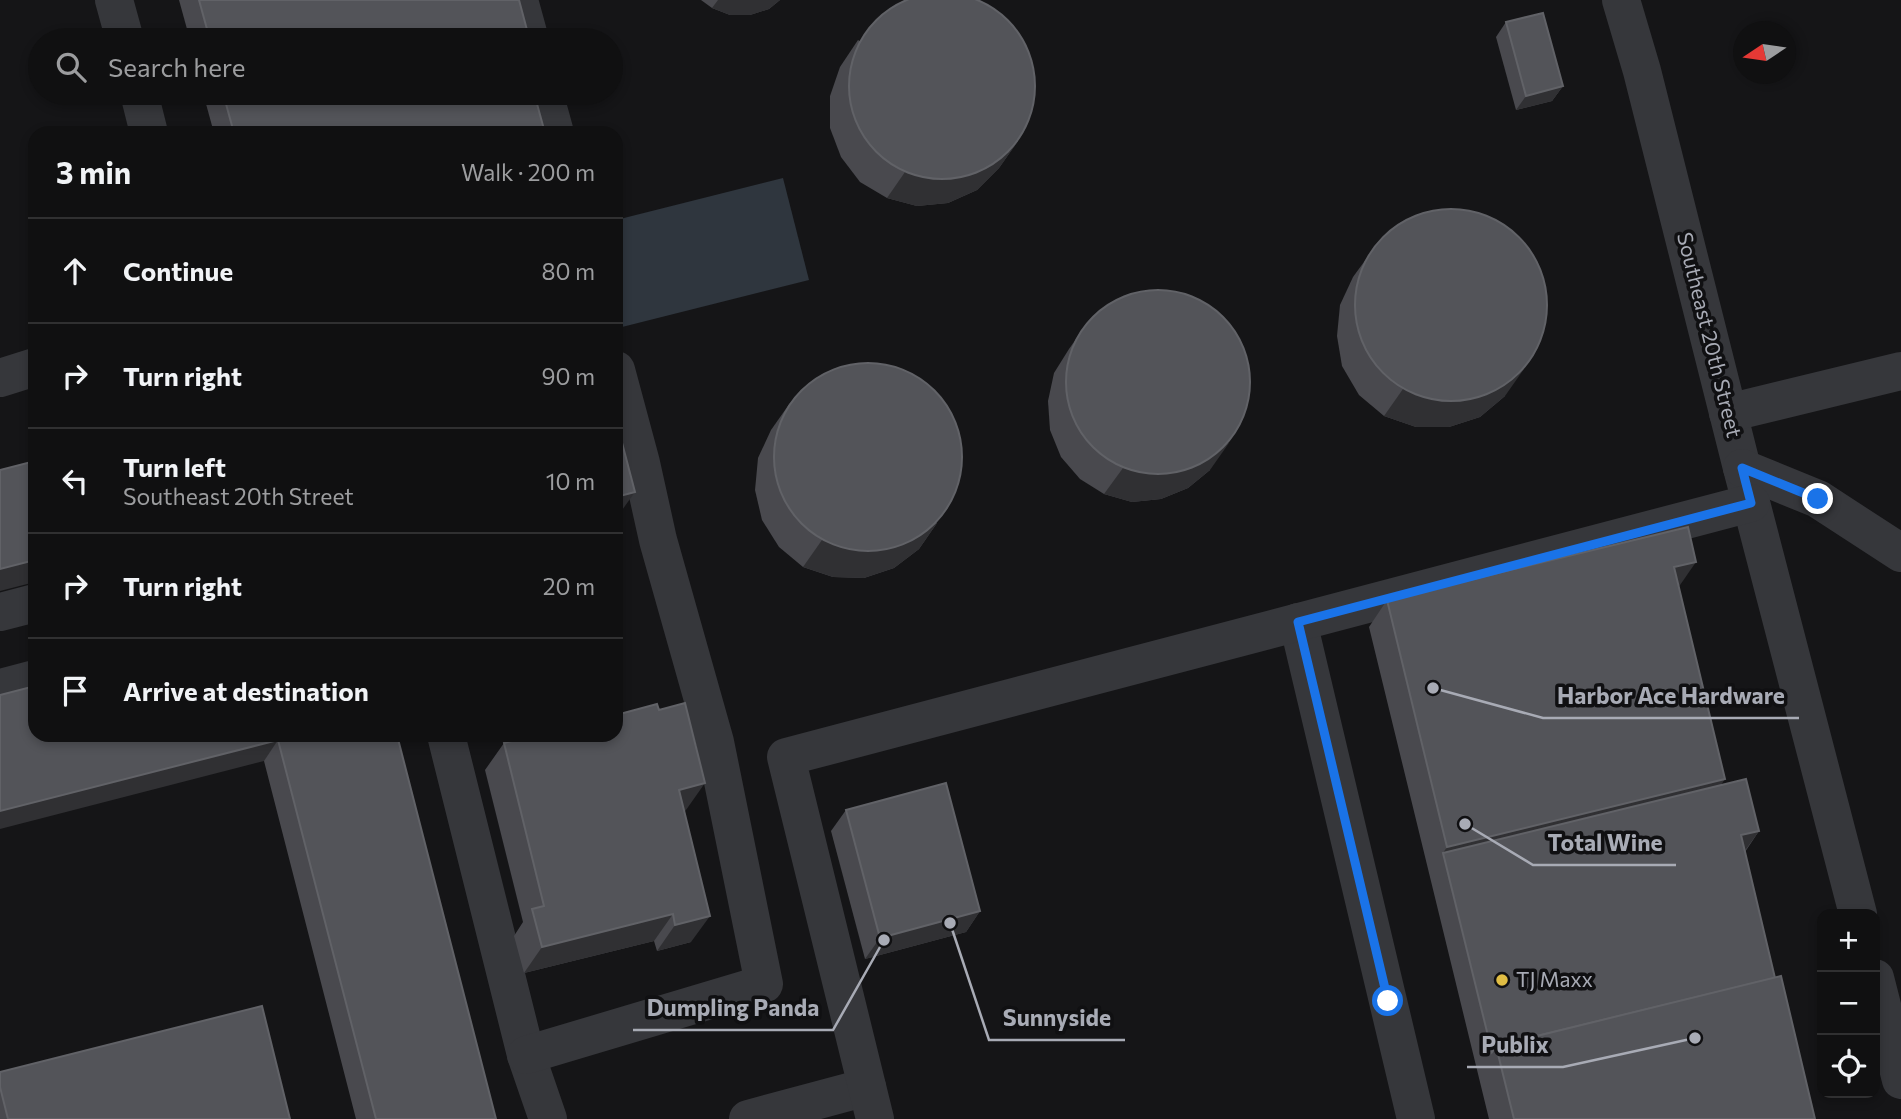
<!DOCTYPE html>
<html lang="en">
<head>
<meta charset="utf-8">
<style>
  body { margin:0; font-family:Commissioner,sans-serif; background:#1e1e1f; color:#f1f3f6 }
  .controls { position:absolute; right:21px; bottom:21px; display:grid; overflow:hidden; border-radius:14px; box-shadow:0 4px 10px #0003 }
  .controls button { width:63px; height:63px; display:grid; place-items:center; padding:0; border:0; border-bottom:2px solid #303031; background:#101011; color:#f1f3f6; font:35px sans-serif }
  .compass { position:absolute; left:1733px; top:21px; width:63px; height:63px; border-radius:50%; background:#101011; box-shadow:0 4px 10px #0003; rotate:257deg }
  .stop { position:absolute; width:21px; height:21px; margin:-16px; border:5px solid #1a73e8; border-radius:50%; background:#fff }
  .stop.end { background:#1a73e8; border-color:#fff; box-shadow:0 2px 7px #0008 }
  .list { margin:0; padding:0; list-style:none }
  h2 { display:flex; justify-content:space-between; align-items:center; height:91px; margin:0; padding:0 28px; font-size:30px }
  h2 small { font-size:23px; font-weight:400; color:#9c9d9f }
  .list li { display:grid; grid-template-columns:46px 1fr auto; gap:21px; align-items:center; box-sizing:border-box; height:105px; padding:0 28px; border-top:2px solid #303031 }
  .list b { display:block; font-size:26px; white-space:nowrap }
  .list p { margin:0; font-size:23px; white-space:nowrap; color:#9c9d9f }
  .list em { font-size:23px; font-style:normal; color:#9c9d9f }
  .icon { flex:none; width:38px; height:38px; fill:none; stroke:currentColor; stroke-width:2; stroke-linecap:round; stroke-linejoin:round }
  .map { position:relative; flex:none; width:1901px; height:1119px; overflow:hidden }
  .search { position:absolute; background:#101011; box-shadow:0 4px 10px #0003; left:28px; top:28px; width:595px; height:77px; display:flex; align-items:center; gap:18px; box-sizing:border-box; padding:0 24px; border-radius:38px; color:#9c9d9f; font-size:26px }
  .panel { position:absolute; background:#101011; box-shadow:0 4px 10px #0003; left:28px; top:126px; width:595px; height:616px; border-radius:21px }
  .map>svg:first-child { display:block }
</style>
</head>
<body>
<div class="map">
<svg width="1901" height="1119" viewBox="0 0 1901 1119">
  <rect width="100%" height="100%" fill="#151517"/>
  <polygon fill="#2f363e" points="783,178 809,280 622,327 616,303 616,220"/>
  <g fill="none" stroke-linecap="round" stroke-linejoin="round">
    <g stroke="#36373b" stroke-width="38">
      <polyline points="114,0 125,40"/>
      <polyline points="519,0 530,40"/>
      <polyline points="1621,0 1642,71 1742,468 1858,914"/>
      <polyline points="139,93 149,133"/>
      <polyline points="544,93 555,133"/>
      <polyline points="0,378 35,367"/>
      <polyline points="1728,413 1901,371"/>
      <polyline points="1742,468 1818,499 1901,553"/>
      <polyline points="0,612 35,603"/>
      <polyline points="1298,622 1416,1119"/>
      <polyline points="0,688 35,679"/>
      <polyline points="446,735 526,1055 548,1119"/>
      <polyline points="1875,978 1901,1080"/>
      <polyline points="526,1055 764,984 715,742 658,540 641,463 616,370"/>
      <polyline points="748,1119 867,1087"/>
      <polyline points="875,1119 786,757 1751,503"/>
    </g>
  </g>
  <g fill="#49494e">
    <polygon points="179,0 519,0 527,30 520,40 190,40"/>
    <polygon points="701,0 780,0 769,9 750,15 730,15 712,8"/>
    <polygon points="1506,22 1563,86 1552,101 1516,110 1496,37"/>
    <polygon points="858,40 1018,141 999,168 977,190 948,203 917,206 887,198 860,182 841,157 830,128 830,96 840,67"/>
    <polygon points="203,93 534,93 545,133 214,133"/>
    <polygon points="1372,251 1505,396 1480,417 1449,427 1416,427 1384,416 1359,395 1342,366 1337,336 1340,305 1353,277"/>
    <polygon points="1088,322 1210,470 1188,488 1161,499 1132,502 1104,494 1080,479 1061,457 1050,430 1048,401 1054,373 1069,349"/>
    <polygon points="790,403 937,523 919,549 894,568 864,578 833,577 803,567 779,547 762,520 755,490 758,458 771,430"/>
    <polygon points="1678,587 1725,779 1720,785 1759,831 1745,852 1775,978 1815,1119 1489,1119 1369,627 1387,600"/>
    <polygon points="0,695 397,735 496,1119 356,1119 264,761"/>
    <polygon points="504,743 686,810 684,811 691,942 657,951 654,941 524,973 514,936 523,922 485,770"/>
    <polygon points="846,810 980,911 966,932 865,959 831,831"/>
    <polygon points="0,1072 290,1119 0,1119"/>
  </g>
  <g fill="#303033">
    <polygon points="718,0 780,0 769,9 750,15 730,15 712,8"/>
    <polygon points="527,30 520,40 488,40"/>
    <polygon points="1563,86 1552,101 1516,110 1526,96"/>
    <polygon points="1018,141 999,168 977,190 948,203 917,206 887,198 905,172"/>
    <polygon points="1524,369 1505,396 1480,417 1449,427 1416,427 1384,416 1403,389"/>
    <polygon points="1229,443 1210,470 1188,488 1161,499 1132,502 1104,494 1123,468"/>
    <polygon points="635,492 620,513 616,514 616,497"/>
    <polygon points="937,523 919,549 894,568 864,578 833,577 803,567 822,540"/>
    <polygon points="35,560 35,582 0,591 0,569"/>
    <polygon points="1696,562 1678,588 1674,567"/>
    <polygon points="278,740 264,761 0,829 0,811"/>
    <polygon points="1725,779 1706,806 1443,853 1447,847"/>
    <polygon points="705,783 686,810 660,816 679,790"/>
    <polygon points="1759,831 1744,852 1741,835"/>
    <polygon points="980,911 966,932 865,959 880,938"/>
    <polygon points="673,914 654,941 524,973 542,947"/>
    <polygon points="710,916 691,942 657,951 675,925"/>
  </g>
  <g fill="#535459" stroke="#616267" stroke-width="2">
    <circle cx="942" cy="86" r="93"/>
    <polygon points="199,0 519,0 527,30 488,40 210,40"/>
    <polygon points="1543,13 1563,86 1526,96 1506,22"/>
    <polygon points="223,93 534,93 545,133 234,133"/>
    <circle cx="1451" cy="305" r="96"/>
    <circle cx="1158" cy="382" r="92"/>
    <circle cx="868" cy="457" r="94"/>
    <polygon points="616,420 635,492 616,497"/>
    <polygon points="35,461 35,560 0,569 0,470"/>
    <polygon points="1688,527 1696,562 1674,567 1725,779 1447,847 1387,600"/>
    <polygon points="616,583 620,601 616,602"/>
    <polygon points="35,686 35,735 397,735 496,1119 376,1119 278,740 0,811 0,695"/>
    <polygon points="685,703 705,783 679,790 710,916 675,925 673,914 542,947 532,909 544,906 504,743 535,735 616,735 616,715 657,704 659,710"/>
    <polygon points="1746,779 1759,831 1741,835 1775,978 1496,1046 1492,1052 1443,853"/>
    <polygon points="946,783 980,911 880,938 846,810"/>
    <polygon points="1781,976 1815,1119 1514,1119 1496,1046"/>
    <polygon points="262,1006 290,1119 8,1119 0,1087 0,1072"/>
  </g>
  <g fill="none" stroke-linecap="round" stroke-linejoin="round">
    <polyline stroke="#1a73e8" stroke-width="9" points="1388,1001 1298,622 1751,503 1742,468 1818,499"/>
  </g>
  <circle fill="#e0bd44" stroke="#101012" stroke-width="2.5" cx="1502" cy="980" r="7"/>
  <g text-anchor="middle" stroke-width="7" stroke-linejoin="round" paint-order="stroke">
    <g font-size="21" fill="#a8abb5" stroke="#101012">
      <text transform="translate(1709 335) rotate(76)" y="7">Southeast 20th Street</text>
    </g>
    <g font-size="21" fill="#a8abb5" stroke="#101012" text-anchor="start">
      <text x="1516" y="987">TJ Maxx</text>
    </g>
  </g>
  <path fill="none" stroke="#a8abb5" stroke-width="2.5" d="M1433 688L1543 718H1799M1465 824L1533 865H1676M884 940L833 1030H633M950 923L989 1040H1125M1695 1038L1563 1067H1467"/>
  <g fill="#a8abb5" stroke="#101012" stroke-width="2.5">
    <circle cx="1433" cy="688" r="7"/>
    <circle cx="1465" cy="824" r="7"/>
    <circle cx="884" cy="940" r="7"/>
    <circle cx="950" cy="923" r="7"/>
    <circle cx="1695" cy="1038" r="7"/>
  </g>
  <g font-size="23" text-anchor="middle" font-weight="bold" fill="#a8abb5" stroke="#101012" stroke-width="7" stroke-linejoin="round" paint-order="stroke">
    <text x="1671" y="704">Harbor Ace Hardware</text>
    <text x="1605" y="851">Total Wine</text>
    <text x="733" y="1016">Dumpling Panda</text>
    <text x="1057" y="1026">Sunnyside</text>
    <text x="1515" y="1053">Publix</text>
  </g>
</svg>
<div class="controls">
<button>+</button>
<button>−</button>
<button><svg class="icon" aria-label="locate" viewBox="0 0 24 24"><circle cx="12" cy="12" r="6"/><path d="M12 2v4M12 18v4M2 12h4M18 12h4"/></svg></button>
</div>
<svg class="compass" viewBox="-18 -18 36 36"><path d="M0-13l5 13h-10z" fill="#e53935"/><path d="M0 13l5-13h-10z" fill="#9c9d9f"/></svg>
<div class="stop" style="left:1388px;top:1001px"></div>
<div class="stop end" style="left:1818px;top:499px"></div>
<div class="search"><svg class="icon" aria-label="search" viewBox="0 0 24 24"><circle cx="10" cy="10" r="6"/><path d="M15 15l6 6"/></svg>Search here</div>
<section class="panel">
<h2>3 min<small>Walk · 200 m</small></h2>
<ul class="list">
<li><svg class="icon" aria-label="ahead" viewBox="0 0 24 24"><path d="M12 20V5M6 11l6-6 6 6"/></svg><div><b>Continue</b></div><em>80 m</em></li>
<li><svg class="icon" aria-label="right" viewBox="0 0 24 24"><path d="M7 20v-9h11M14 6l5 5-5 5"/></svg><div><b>Turn right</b></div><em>90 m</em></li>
<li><svg class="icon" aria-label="left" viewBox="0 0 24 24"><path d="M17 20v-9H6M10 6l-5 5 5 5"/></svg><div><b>Turn left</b><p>Southeast 20th Street</p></div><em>10 m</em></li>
<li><svg class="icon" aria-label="right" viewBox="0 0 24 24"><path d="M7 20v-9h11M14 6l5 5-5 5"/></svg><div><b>Turn right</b></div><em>20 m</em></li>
<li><svg class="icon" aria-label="arrive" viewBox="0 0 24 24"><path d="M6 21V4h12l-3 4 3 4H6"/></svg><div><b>Arrive at destination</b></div></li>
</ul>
</section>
</div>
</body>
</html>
